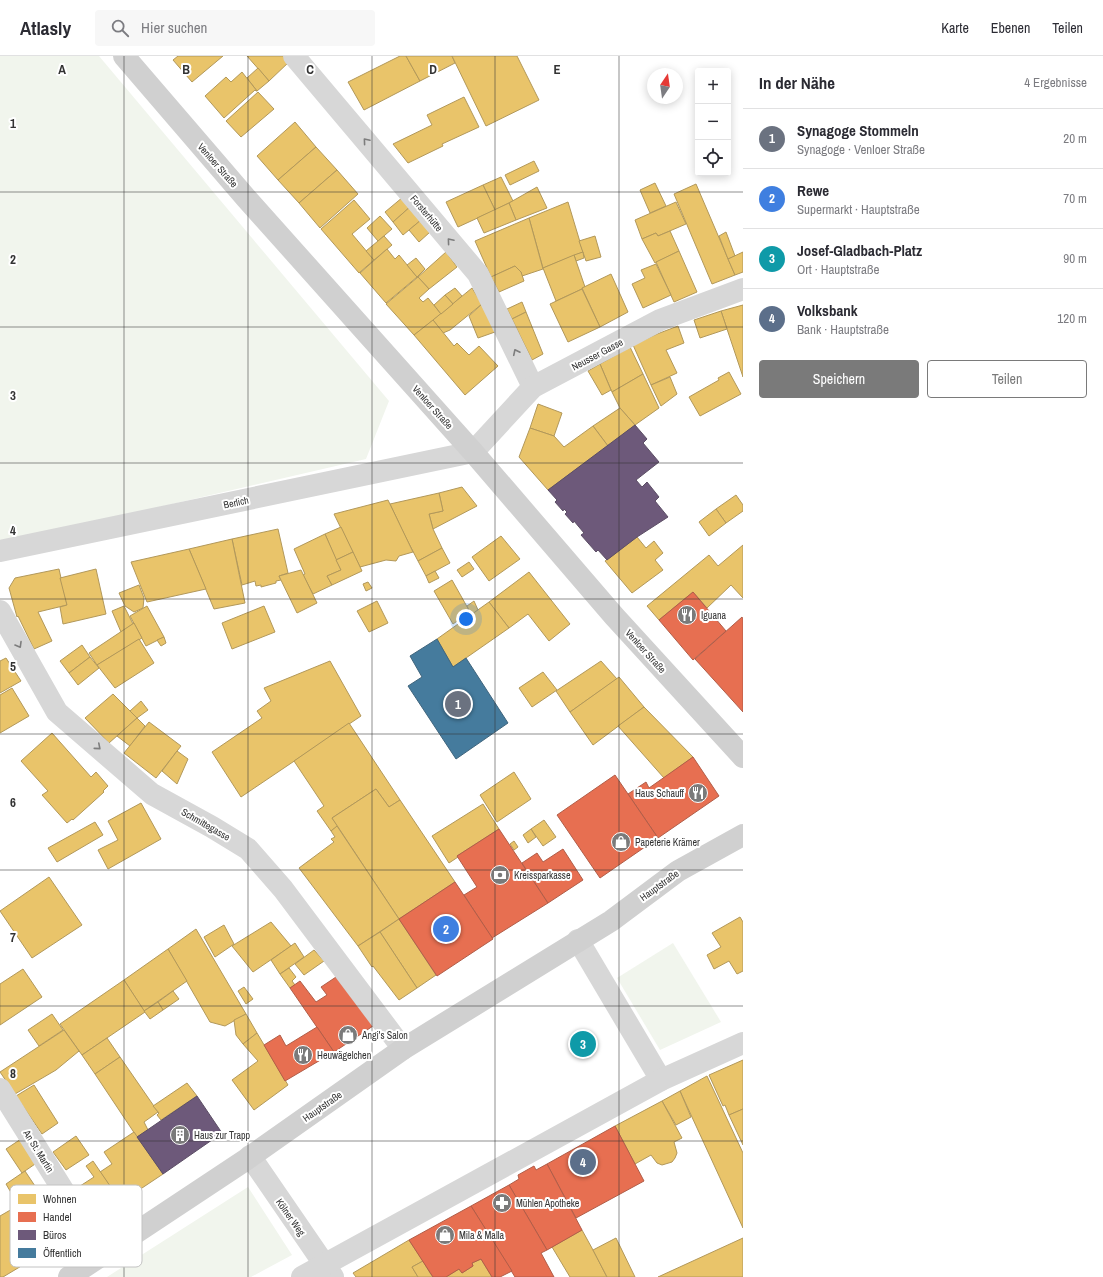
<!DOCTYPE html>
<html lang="de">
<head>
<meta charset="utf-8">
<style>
  body { margin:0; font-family:"Archivo Narrow",sans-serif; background:#f7f7f7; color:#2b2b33 }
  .controls { position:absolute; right:12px; top:12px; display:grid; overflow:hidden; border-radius:4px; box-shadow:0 2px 10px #0003 }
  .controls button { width:36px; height:36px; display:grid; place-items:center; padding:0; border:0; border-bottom:1px solid #e1e1e2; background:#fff; color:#2b2b33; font:20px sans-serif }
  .compass { position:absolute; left:647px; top:12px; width:36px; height:36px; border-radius:50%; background:#fff; box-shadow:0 2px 10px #0003; rotate:13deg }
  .you { position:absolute; left:466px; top:563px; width:14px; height:14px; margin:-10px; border:3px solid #fff; border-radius:50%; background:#1a73e8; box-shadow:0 0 0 6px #1a73e833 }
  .badge { display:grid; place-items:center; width:26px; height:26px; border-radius:50%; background:#7a7a7a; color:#fff; font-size:13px; font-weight:700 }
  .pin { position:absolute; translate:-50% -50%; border:2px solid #fff; box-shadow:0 1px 4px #0006 }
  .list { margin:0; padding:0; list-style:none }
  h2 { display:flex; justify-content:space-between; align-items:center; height:52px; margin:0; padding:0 16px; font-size:17px }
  h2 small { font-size:13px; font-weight:400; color:#7c7c81 }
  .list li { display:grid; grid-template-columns:26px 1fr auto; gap:12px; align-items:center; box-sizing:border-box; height:60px; padding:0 16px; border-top:1px solid #e1e1e2 }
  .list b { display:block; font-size:15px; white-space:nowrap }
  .list p { margin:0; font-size:13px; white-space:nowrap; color:#7c7c81 }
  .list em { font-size:13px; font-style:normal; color:#7c7c81 }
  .actions { display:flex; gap:8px; padding:12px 16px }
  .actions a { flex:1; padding:9px 0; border:1px solid #7a7a7a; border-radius:4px; text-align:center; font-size:14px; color:#7a7a7a }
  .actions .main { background:#7a7a7a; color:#fff }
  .icon { flex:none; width:22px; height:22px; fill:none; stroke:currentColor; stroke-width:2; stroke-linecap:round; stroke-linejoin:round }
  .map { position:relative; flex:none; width:743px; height:1221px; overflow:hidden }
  header { display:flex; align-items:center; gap:24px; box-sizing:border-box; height:56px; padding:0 20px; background:#fff; border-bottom:1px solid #e1e1e2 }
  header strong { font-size:19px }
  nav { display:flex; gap:22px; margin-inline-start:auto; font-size:14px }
  .search { width:280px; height:36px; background:#f7f7f7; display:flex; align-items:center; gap:10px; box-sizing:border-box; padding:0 14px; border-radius:4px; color:#7c7c81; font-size:15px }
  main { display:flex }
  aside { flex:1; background:#fff }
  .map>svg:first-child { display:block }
</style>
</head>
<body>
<header>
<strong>Atlasly</strong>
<div class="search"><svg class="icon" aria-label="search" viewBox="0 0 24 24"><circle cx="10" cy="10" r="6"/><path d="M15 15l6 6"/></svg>Hier suchen</div>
<nav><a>Karte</a><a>Ebenen</a><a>Teilen</a></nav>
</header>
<main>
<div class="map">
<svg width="743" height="1221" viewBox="0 0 743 1221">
  <rect width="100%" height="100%" fill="#fff"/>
  <g fill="#f1f5ed">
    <polygon points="0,0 99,0 389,345 366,403 0,488"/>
    <polygon points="673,887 721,966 660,994 617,922"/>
    <polygon points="248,1131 292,1199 251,1221 107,1221"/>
  </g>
  <g fill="#e9c46a" stroke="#b2985a">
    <polygon points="178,0 223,0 192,26 173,4"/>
    <polygon points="247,0 286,0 290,5 269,25"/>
    <polygon points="400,0 406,0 420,25 364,54 348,26"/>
    <polygon points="406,0 452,0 455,7 420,25"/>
    <polygon points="452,0 517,0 539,44 486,70"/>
    <polygon points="258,12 269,25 257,35 247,22"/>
    <polygon points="242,16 257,35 256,35 255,34 224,62 205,40 226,21 231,26"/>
    <polygon points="258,36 274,53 241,81 226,65"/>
    <polygon points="464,41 479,71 442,88 443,90 408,107 393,88 432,69 427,59"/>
    <polygon points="295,66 316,91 278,124 257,100"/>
    <polygon points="316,91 337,114 299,147 278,124"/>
    <polygon points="534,105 539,115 510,129 505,119"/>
    <polygon points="337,114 358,138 320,172 299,147"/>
    <polygon points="501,121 513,145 495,154 483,129"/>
    <polygon points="655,127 666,150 650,157 640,134"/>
    <polygon points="696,128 735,219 712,228 674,138"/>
    <polygon points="483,129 495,154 458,171 446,146"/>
    <polygon points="537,131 547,152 516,164 509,147"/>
    <polygon points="403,141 411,150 393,166 385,156"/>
    <polygon points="354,144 370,163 352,178 374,204 359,217 321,173"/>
    <polygon points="568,146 583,196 543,212 529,162"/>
    <polygon points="676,146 686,168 658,180 656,177 642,183 635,164"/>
    <polygon points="509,147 516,164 484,177 477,162"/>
    <polygon points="411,150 421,164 403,179 393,166"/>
    <polygon points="380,160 392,173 378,185 367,172"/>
    <polygon points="529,162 543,213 522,220 521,216 515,210 491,221 475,185"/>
    <polygon points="421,164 430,176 419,186 409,174"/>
    <polygon points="670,175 679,195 655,207 642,183 656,177 658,180"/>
    <polygon points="726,176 735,200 728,203 719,180"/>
    <polygon points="384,180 392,189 374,204 366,195"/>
    <polygon points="595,180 601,201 586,205 579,185"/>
    <polygon points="387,193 395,203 399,199 417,221 386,247 360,217"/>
    <polygon points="679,195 697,236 674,246 656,206"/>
    <polygon points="446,196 457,211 429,233 418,221"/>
    <polygon points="583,196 584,202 576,205 574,199"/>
    <polygon points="743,196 743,216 735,219 728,203"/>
    <polygon points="574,199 585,231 582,233 556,245 543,212"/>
    <polygon points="416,202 425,213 417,221 407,209"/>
    <polygon points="656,208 671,239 643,252 632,228 645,222 641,214"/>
    <polygon points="515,210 521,216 524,225 499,236 491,221"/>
    <polygon points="611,218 628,256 600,271 582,232"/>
    <polygon points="418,221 429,233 419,242 423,246 428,242 441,258 414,279 386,248"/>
    <polygon points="455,232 462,240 453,248 445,239"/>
    <polygon points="472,232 482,248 450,274 443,277 433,264"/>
    <polygon points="582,233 600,271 568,286 550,248"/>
    <polygon points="445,239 453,248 441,258 434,249"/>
    <polygon points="522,246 526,256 512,263 507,253"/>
    <polygon points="482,248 495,276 478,282 469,260"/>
    <polygon points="743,249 743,321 721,255"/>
    <polygon points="721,255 727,273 700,282 694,264"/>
    <polygon points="526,256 543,298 532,304 512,263"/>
    <polygon points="433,264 454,290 457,287 469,299 479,290 498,310 465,339 414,279"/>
    <polygon points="678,270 684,287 666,294 677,317 651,329 633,289 657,278"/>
    <polygon points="630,291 643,318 612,336 600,308"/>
    <polygon points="600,308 611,334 602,339 588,315"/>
    <polygon points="729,316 741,338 700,360 689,341 719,324 718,322"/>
    <polygon points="643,318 659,352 635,369 620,352 612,336"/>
    <polygon points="670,321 677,338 661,350 651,329"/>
    <polygon points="538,348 562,357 554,380 530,372"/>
    <polygon points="620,352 635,369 608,390 593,370"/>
    <polygon points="593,370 608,390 548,434 519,401 530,372 554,380 564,391"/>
    <polygon points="462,431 477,450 433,473 429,458 443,455 439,437"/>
    <polygon points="439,437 443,455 429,458 433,473 442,492 418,505 405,480 390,448"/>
    <polygon points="736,439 743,449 743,455 726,467 716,453"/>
    <polygon points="388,444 413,496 399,500 396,505 386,504 360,511 334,458"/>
    <polygon points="716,453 726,467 709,480 699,466"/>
    <polygon points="341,471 353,496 336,504 325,478"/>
    <polygon points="278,473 288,517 279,520 281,524 276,525 276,527 261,531 261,529 256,530 255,525 242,529 232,483"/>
    <polygon points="325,478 341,514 327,520 332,529 313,538 303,519 305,518 294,493"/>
    <polygon points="501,480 520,503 489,525 472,501"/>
    <polygon points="637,481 646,492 654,485 663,497 655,504 663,514 632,537 605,505"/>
    <polygon points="232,483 245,547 214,553 189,493"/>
    <polygon points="743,489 743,542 731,529 707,552 693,536 659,564 647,550 709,499 718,510"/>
    <polygon points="442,492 450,507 426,520 418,505"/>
    <polygon points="189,493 206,533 147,546 131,506"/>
    <polygon points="353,496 362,515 332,529 327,520 341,514 336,504"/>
    <polygon points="469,506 474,513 462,521 457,514"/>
    <polygon points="59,513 67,549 38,556 52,585 34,593 18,560 17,561 9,532 15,522"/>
    <polygon points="96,513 106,558 63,568 60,551 67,549 60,522"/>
    <polygon points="301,514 317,547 297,557 279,520"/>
    <polygon points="435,515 439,522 429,527 426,520"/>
    <polygon points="529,516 570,568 549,585 528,558 509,572 489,546"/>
    <polygon points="452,524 470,556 453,568 434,535"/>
    <polygon points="368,526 372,532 366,535 363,528"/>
    <polygon points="139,529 144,542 143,552 134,556 125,550 119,537"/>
    <polygon points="377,545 388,567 369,576 357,555"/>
    <polygon points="474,545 478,554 471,560 469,557 470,556 467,550"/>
    <polygon points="489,546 509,572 453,611 437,583"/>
    <polygon points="124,550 133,568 121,576 112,555"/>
    <polygon points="147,550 164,581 146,590 130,560"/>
    <polygon points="264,550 275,576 232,593 222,567"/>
    <polygon points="134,567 142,582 97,609 89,597"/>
    <polygon points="164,581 166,587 161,590 157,584"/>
    <polygon points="139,583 154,607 115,632 97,609"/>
    <polygon points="82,589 90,601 69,617 60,605"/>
    <polygon points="90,601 99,612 78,629 69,617"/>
    <polygon points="6,602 21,625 0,637 0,605"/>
    <polygon points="330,605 361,660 241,741 212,696 262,662 257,655 271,645 264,632"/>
    <polygon points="601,605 617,623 570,656 556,635"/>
    <polygon points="543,616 557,634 532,651 519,632"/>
    <polygon points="619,621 644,651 593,689 570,656"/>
    <polygon points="12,632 29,660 0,677 0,639"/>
    <polygon points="113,638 137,662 109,687 85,662"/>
    <polygon points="141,645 148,654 137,662 130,655"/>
    <polygon points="644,651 693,701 664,722 618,670"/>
    <polygon points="137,662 145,670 130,690 117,680"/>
    <polygon points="149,666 181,690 156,722 124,697"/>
    <polygon points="349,667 400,744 389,751 376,733 332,762 338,770 331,775 317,755 324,750 294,705"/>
    <polygon points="52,677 91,721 96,716 108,730 103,735 104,736 73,764 72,763 67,767 42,739 48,735 21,705"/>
    <polygon points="177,695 188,703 177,728 162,715"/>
    <polygon points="514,716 531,743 497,766 480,739"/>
    <polygon points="376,733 389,751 400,744 455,826 399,863 332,762"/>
    <polygon points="141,747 161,783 108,813 98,794 118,784 108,765"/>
    <polygon points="483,748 499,773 457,800 458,801 449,807 432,780"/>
    <polygon points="544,764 556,781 543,790 531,773"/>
    <polygon points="95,766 103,779 57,806 48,792"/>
    <polygon points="337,770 399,863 358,890 299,812 334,786 331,783 335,781 331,775"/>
    <polygon points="531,773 536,781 528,787 523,779"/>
    <polygon points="514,785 518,791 514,794 510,788"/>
    <polygon points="49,821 82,869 32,902 0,855"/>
    <polygon points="740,861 743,866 743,915 737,918 729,905 714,913 707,899 721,891 712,877"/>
    <polygon points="399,863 436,919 417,932 380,876"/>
    <polygon points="271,866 291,890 253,916 232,890"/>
    <polygon points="224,869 234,888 215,901 204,881"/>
    <polygon points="196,873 246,958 225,970 210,966 168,893"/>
    <polygon points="380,876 417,932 399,944 373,910 372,911 358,890"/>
    <polygon points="295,887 304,901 280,918 271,904"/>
    <polygon points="168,893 187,925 144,955 124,924"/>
    <polygon points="314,894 324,905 304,919 295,908"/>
    <polygon points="289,912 296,921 292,925 295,929 290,932 280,918"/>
    <polygon points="23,913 42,941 0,969 0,928"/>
    <polygon points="124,924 145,956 82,999 60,968"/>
    <polygon points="244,931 253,943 246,948 238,935"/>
    <polygon points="173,935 179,943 163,954 158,946"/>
    <polygon points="158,946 163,954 150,963 144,955"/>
    <polygon points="52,958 63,974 39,990 28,974"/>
    <polygon points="246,958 257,977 243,988 236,979 234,964"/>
    <polygon points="64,974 79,995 56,1014 15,1038 0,1016"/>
    <polygon points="257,977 288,1029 254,1054 232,1024 258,1005 243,988"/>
    <polygon points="107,982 120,1001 95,1018 82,999"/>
    <polygon points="120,1001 158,1056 144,1066 148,1074 137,1081 95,1018"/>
    <polygon points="743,1004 743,1053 729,1059 725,1049 723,1050 709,1019"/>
    <polygon points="707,1020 743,1097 743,1172 680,1035"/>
    <polygon points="187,1027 197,1040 161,1064 157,1059 159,1057 153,1050"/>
    <polygon points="34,1029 58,1067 42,1078 16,1040"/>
    <polygon points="680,1035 691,1061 676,1069 662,1045"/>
    <polygon points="662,1045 682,1082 674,1086 677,1097 675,1102 672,1106 662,1109 657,1107 651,1099 635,1108 615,1070"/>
    <polygon points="743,1053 743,1089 729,1059"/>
    <polygon points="134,1076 163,1118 121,1146 100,1116 112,1108 104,1096"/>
    <polygon points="76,1080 89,1099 66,1114 53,1096"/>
    <polygon points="21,1083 38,1106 22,1117 6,1093"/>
    <polygon points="93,1105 121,1146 98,1162 77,1132 94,1121 86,1110"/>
    <polygon points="25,1115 39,1136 30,1141 24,1133 13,1140 6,1128"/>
    <polygon points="19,1149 48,1194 3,1221 0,1221 0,1160"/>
    <polygon points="582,1174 593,1194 607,1221 570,1221 552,1191"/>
    <polygon points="616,1182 635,1221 607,1221 593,1194"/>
    <polygon points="743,1182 743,1221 658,1221"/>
    <polygon points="409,1184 423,1205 412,1211 418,1221 356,1221 353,1217"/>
    <polygon points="481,1203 492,1221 446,1221 459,1213 462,1217 473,1210 472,1207"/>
    <polygon points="423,1205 430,1217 433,1221 418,1221 412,1211"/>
  </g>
  <g fill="#e76f51" stroke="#b15d48">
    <polygon points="693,536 726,575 693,604 659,564"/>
    <polygon points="742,561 743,563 743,656 695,603"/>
    <polygon points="693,701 719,740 658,782 628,738 646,726 649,732"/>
    <polygon points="615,719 658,782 600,822 557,759"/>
    <polygon points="499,773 548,847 492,882 464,839 477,831 457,800"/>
    <polygon points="563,793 583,824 548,847 522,807 537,797 543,806"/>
    <polygon points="455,826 493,883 437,920 399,863"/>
    <polygon points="336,921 373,970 334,996 290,932 300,925 316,946 327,939 321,931"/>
    <polygon points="317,971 334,996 285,1025 264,989 280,979 286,990"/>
    <polygon points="615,1070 644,1125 576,1162 547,1108"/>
    <polygon points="547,1108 582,1174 547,1194 509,1129 519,1123 518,1119 534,1110 536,1114"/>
    <polygon points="509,1129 547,1194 541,1197 554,1221 515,1221 471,1150"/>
    <polygon points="471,1150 512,1215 500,1221 492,1221 481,1203 472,1207 473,1210 462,1217 459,1213 446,1221 433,1221 409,1184"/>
  </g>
  <g fill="#6d597a" stroke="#5c4e65">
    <polygon points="635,369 647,383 643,387 659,406 636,424 642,431 647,426 659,441 655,445 668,461 637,481 607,504 598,494 596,496 581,479 584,477 574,465 573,467 565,458 567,456 564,453 563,455 555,446 557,444 548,434"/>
    <polygon points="197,1040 222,1077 163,1118 137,1081"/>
  </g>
  <polygon fill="#457b9d" stroke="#40657d" points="437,583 453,611 466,602 508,667 456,703 408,630 422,621 410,600"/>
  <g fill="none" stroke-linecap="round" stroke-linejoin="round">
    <g stroke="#d7d7d7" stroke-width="22">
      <polyline points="294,0 478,218 533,331"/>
      <polyline points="0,495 473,396 533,331 660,264 743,233"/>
      <polyline points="0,555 57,656 152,738 212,771 248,793 283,833 403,993"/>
      <polyline points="578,884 661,1024"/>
      <polyline points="0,1033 103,1198"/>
      <polyline points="250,1100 333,1221"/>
      <polyline points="302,1221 661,1024 743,987"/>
    </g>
    <g stroke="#d0d0d0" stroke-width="22">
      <polyline points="124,0 246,142 473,396 614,560 743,701"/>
      <polyline points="69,1221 247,1103 403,993 611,865 678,815 743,779"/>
    </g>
  </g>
  <defs><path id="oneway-chevron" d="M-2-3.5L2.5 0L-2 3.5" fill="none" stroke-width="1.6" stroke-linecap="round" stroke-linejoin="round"/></defs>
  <g stroke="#7d7d7d">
    <use href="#oneway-chevron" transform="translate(366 85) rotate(-130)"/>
    <use href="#oneway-chevron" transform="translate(450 185) rotate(-130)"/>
    <use href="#oneway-chevron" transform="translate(516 296) rotate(-116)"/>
    <use href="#oneway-chevron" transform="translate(19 589) rotate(60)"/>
    <use href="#oneway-chevron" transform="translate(98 691) rotate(41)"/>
  </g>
  <path fill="none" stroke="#333" stroke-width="1" stroke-opacity="0.55" d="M124,0v1221M248,0v1221M372,0v1221M495,0v1221M619,0v1221M0,136h743M0,271h743M0,407h743M0,543h743M0,678h743M0,814h743M0,950h743M0,1085h743"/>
  <defs>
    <g id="restaurant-disc" transform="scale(1)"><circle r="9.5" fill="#7a7a7a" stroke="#fff"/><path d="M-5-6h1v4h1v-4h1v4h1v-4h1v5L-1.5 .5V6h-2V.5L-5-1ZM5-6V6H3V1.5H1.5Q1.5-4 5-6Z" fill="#fff"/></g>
    <g id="shop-disc" transform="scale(1)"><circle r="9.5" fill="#7a7a7a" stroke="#fff"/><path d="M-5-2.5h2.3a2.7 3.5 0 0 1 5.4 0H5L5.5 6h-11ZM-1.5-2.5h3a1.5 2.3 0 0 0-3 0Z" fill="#fff"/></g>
    <g id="bank-disc" transform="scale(1)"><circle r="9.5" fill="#7a7a7a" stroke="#fff"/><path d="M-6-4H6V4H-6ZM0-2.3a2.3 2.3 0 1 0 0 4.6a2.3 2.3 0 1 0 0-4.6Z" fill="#fff"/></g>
    <g id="building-disc" transform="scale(1)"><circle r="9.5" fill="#7a7a7a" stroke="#fff"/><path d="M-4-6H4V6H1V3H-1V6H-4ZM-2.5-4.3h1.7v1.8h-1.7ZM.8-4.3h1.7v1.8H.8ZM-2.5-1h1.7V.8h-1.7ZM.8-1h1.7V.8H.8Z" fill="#fff"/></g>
    <g id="pharmacy-disc" transform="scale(1)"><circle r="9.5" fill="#7a7a7a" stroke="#fff"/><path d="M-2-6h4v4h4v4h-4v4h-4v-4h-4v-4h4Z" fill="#fff"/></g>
  </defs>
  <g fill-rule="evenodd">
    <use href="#restaurant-disc" x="687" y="559"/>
    <use href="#restaurant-disc" x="698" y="737"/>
    <use href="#shop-disc" x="621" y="786"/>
    <use href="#bank-disc" x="500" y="819"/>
    <use href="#shop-disc" x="348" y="979"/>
    <use href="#restaurant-disc" x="303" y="999"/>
    <use href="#building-disc" x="180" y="1079"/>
    <use href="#pharmacy-disc" x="502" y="1147"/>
    <use href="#shop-disc" x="445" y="1179"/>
  </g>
  <g text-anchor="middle" stroke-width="4" stroke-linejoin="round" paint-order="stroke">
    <g font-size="10" fill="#333" stroke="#fff">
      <text transform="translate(218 109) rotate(49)" y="4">Venloer Straße</text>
      <text transform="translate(427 157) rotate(50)" y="4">Forsterhütte</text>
      <text transform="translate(597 298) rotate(-28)" y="4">Neusser Gasse</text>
      <text transform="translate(433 351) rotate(48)" y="4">Venloer Straße</text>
      <text transform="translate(236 446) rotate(-12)" y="4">Berlich</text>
      <text transform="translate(646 595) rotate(48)" y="4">Venloer Straße</text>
      <text transform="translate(206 768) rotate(30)" y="4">Schmittegasse</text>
      <text transform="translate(659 829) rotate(-36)" y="4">Hauptstraße</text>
      <text transform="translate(322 1050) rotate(-35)" y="4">Hauptstraße</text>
      <text transform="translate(39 1095) rotate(58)" y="4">An St. Martin</text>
      <text transform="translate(291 1161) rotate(55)" y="4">Kölner Weg</text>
    </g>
    <g font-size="10" fill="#333" stroke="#fff" text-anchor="start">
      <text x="701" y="563">Iguana</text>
      <text x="684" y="741" text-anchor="end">Haus Schauff</text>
      <text x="635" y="790">Papeterie Krämer</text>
      <text x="514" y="823">Kreissparkasse</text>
      <text x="362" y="983">Angi's Salon</text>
      <text x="317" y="1003">Heuwägelchen</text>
      <text x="194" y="1083">Haus zur Trapp</text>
      <text x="516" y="1151">Mühlen Apotheke</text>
      <text x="459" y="1183">Mila &amp; Malla</text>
    </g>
  </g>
  <rect x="10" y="1129" width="132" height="82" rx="6" fill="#fff" stroke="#c2c2c2" stroke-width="1"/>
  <rect x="18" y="1138" width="18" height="10" fill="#e9c46a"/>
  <rect x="18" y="1156" width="18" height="10" fill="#e76f51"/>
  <rect x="18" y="1174" width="18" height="10" fill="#6d597a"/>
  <rect x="18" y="1192" width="18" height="10" fill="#457b9d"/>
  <g font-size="11" fill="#333">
    <text x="43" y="1147">Wohnen</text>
    <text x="43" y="1165">Handel</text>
    <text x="43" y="1183">Büros</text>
    <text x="43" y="1201">Öffentlich</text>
  </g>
  <g font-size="13" text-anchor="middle" font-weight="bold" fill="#333" stroke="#fff" stroke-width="4" stroke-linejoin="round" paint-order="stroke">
    <text x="62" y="18">A</text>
    <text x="186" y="18">B</text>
    <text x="310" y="18">C</text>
    <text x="433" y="18">D</text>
    <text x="557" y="18">E</text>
    <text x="13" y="72">1</text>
    <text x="13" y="208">2</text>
    <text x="13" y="344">3</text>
    <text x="13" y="479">4</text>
    <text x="13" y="615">5</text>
    <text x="13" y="751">6</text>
    <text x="13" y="886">7</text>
    <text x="13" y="1022">8</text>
  </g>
</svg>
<div class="controls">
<button>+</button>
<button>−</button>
<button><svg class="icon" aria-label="locate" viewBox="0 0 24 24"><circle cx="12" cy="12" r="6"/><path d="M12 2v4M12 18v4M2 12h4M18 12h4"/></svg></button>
</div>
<svg class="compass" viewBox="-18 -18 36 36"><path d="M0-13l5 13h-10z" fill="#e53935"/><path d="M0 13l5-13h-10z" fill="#7c7c81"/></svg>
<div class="you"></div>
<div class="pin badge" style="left:458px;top:648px;background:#6b7280">1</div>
<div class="pin badge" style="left:446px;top:873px;background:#3f7fe0">2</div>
<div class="pin badge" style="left:583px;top:988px;background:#0f9aa8">3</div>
<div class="pin badge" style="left:583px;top:1106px;background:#5c6f8a">4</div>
</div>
<aside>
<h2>In der Nähe<small>4 Ergebnisse</small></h2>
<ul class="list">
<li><span class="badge" style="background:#6b7280">1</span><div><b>Synagoge Stommeln</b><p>Synagoge · Venloer Straße</p></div><em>20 m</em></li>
<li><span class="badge" style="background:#3f7fe0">2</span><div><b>Rewe</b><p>Supermarkt · Hauptstraße</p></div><em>70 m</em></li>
<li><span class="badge" style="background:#0f9aa8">3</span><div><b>Josef-Gladbach-Platz</b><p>Ort · Hauptstraße</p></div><em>90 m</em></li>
<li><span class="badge" style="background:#5c6f8a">4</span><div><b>Volksbank</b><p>Bank · Hauptstraße</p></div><em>120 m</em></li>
</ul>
<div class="actions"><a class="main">Speichern</a><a>Teilen</a></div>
</aside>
</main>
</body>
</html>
